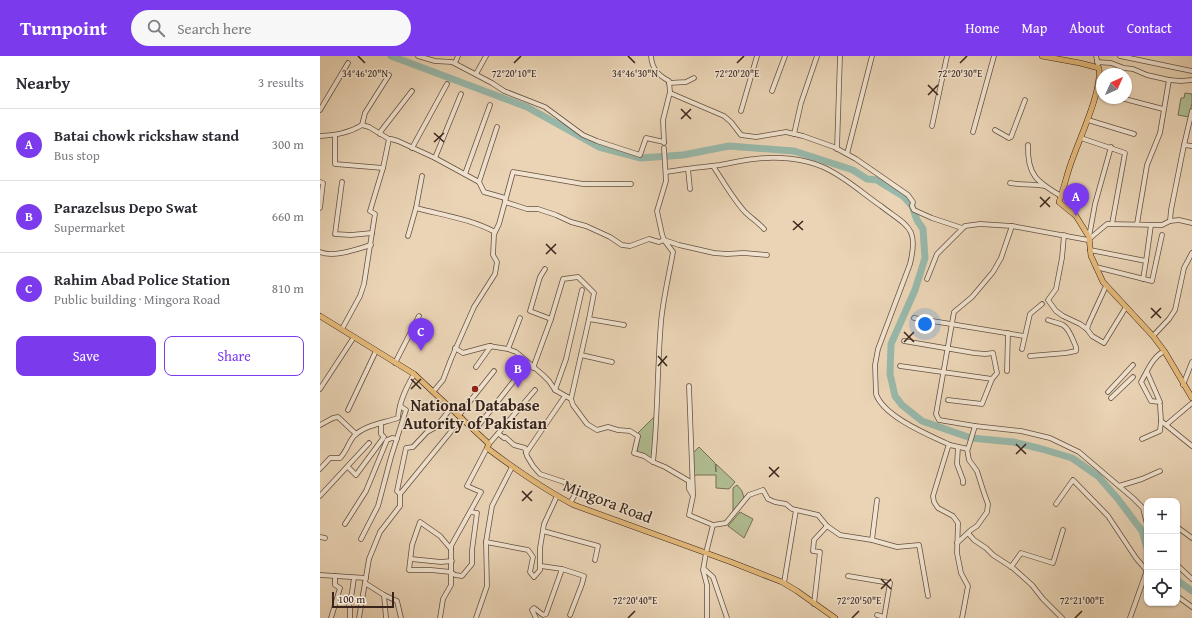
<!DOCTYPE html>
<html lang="en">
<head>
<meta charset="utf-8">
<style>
  body { margin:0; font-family:"Gentium Book Plus",serif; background:#f7f7f7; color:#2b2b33 }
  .controls { position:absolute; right:12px; bottom:12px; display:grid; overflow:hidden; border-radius:8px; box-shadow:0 1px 3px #0004 }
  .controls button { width:36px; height:36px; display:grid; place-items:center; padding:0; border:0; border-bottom:1px solid #e1e1e2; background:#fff; color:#2b2b33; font:20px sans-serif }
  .compass { position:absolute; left:776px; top:12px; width:36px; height:36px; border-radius:50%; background:#fff; box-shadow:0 1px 3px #0004; rotate:45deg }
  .scale { position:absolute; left:12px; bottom:10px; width:62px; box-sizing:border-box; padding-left:4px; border:2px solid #38241c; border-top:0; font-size:11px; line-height:14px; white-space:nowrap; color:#38241c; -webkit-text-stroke:3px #f1e3cf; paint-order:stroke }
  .you { position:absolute; left:605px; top:268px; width:14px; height:14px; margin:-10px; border:3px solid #fff; border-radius:50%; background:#1a73e8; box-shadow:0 0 0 6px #1a73e833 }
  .badge { display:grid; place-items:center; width:26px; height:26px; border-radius:50%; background:#7c3aed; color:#fff; font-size:13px; font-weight:700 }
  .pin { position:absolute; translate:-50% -33px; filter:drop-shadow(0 1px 2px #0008) }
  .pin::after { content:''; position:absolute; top:21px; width:14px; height:12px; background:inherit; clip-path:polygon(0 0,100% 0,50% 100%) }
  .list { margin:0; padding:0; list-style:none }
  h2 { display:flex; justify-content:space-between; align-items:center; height:52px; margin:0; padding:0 16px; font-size:17px }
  h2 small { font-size:13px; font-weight:400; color:#7c7c81 }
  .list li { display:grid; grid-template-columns:26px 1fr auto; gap:12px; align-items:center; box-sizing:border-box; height:72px; padding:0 16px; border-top:1px solid #e1e1e2 }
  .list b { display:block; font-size:15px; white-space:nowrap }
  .list p { margin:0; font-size:13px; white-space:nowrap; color:#7c7c81 }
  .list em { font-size:13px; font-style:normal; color:#7c7c81 }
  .actions { display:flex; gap:8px; padding:12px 16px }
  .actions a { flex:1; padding:9px 0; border:1px solid #7c3aed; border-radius:8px; text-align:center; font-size:14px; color:#7c3aed }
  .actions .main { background:#7c3aed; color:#fff }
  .icon { flex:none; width:22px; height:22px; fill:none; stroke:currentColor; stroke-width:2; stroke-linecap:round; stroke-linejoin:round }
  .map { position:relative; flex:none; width:872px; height:562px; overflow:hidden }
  header { display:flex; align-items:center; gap:24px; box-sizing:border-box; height:56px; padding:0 20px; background:#7c3aed; color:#fff }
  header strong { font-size:19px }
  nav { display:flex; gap:22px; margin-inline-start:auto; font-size:14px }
  .search { width:280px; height:36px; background:#f7f7f7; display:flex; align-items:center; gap:10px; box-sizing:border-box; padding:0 14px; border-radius:22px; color:#7c7c81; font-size:15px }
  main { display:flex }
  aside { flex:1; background:#fff }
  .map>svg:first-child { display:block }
</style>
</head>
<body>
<header>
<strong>Turnpoint</strong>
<div class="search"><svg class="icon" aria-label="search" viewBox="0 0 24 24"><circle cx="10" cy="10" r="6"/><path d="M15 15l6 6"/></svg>Search here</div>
<nav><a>Home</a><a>Map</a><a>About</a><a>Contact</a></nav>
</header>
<main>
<aside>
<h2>Nearby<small>3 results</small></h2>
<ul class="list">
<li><span class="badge">A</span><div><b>Batai chowk rickshaw stand</b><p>Bus stop</p></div><em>300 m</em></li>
<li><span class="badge">B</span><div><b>Parazelsus Depo Swat</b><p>Supermarket</p></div><em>660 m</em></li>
<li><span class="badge">C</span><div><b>Rahim Abad Police Station</b><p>Public building · Mingora Road</p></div><em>810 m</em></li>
</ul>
<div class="actions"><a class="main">Save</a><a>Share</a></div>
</aside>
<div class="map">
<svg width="872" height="562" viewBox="0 0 872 562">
  <rect width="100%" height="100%" fill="#ead4b5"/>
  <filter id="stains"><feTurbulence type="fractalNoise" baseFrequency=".005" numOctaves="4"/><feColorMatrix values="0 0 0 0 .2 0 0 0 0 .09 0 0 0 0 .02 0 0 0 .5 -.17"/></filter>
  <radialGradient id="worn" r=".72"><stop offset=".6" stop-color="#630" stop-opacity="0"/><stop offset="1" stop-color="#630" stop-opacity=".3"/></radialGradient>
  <g fill="#b1be92" stroke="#747157">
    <polygon points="865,37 872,38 872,47 869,61 858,59 861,42 864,42"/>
    <polygon points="335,360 332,404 325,398 317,396 320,380 318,377"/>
    <polygon points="379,391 395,407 396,416 396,408 415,426 409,433 396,432 396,419 376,419 374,421 373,397"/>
    <polygon points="417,429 422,435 424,442 413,455 413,432"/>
    <polygon points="420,456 433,463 424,482 408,470"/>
  </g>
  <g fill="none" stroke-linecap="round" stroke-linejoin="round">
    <g stroke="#98b8aa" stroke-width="7">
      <polyline points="71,0 207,51 279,91 321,102 363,99 409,90 474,95 533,114 547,123 557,124 568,131 583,140 592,150 597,164 603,173 605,202 595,234 571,288 570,318 575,340 582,349 602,365 651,382 693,386 722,393 752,402 778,420 798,443 822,475 827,492"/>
      <polyline points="857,524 872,535"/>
    </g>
    <g stroke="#645042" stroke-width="5.5">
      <g id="minor">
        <polyline points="98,0 115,5 132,6 172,27 184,35 225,51 263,79 277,85 320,99 326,82 344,86"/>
        <path d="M331,0c1,13 7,19 18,25l1,11 -7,28 1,23"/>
        <polyline points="776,0 778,8"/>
        <polyline points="800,0 872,15"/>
        <polyline points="777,6 791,7 804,12 813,13 827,19 849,24 861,25 872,24"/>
        <polyline points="135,7 138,0"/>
        <polyline points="156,18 166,0"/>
        <polyline points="349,27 366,26 374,22"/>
        <polyline points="452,35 465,0"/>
        <polyline points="350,37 404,60 411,66 421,79 436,81 466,76 483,80 514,91 536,103 588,139 593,146 592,150 594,154 612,162 642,172"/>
        <polyline points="801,42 843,53"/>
        <polyline points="0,54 28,7"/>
        <polyline points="421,55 437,0"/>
        <polyline points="768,64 814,78"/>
        <polyline points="42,69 45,57 69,19"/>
        <polyline points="612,70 627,0"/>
        <polyline points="675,74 689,82 691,81 705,44"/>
        <polyline points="653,76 674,0"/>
        <polyline points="60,78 61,75 92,35"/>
        <polyline points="474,78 481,47 497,0"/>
        <polyline points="15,79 15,108 63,112"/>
        <path d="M0,80c16,-1 29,-3 42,-11l7,2 20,12h2l7,2 37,17 44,24 5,10 21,6v4l22,7h11l18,6 15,7 15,4 24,11 12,8 8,1 19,-7 10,3 5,-2 15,5 35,8 13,1 17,-1 23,2"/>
        <polyline points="761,82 805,97 792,168"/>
        <path d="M708,89c-1,30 9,37 33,51"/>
        <polyline points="864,89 872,55"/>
        <polyline points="92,92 127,28"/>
        <path d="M344,92l2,33 -9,30 5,23 2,6 9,12c-4,23 -10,47 -12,70 -4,47 -3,94 -8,140l12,5 24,14v8l4,7 -4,19 24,10 -7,28 -3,17 4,15v33"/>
        <polyline points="517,93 520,0"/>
        <polyline points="527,98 552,0"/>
        <polyline points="115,102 141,38"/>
        <path d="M393,110c10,15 20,33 32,46 6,6 13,10 19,17"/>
        <polyline points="368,113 370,133"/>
        <path d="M346,116c18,-3 36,-5 54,-7 12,-2 22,-5 34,-6 22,-3 48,-1 69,8 21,9 39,26 58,39 27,21 38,21 29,58l-32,85 -3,16 1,29c8,23 53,41 74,51"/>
        <polyline points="145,118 170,49"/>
        <polyline points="0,126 3,127 0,152"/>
        <polyline points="22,126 15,178 31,179 52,177"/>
        <polyline points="159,126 177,71"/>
        <path d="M690,127c12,2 23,1 35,3"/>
        <path d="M96,152c26,7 55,11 79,24"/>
        <polyline points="850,165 859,164 872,167"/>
        <polyline points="817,168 827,109 840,77 849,24"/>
        <polyline points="692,170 681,202 673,216 652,241 634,256 616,358 619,364 655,370 701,375 730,382 759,396 813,442 823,452 827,468"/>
        <polyline points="744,179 742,202 736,233 728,244 736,255 743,260 760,268 767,273 772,280 784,287 806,251"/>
        <polyline points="88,180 96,152 102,120"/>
        <polyline points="769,181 775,148 791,91"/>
        <polyline points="770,194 826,205 831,169"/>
        <path d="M0,196c14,6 37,-3 51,-7"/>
        <polyline points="776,211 832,225 842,179"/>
        <polyline points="225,213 220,221 210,255 231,263"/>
        <polyline points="607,223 617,198 645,170 660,168 692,170 768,184 787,168 842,169 850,165 851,154 864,89 872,90"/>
        <polyline points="823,223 826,205"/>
        <polyline points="594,262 704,280"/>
        <polyline points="269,263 304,269"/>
        <polyline points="22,273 40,240 44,228 55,158 50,155 63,112 69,83"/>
        <polyline points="767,273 769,267 786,230"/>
        <polyline points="833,280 849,263 855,254 864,212 872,197"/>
        <polyline points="584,285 654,297 665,298 673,297 677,317 672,323 662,348 628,344"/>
        <polyline points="135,292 143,297 169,290 188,293 196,296 223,319 229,325 235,334 251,343 253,349 267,368 277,374 288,371 298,374 310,375 318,380 314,397 324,400 333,406"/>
        <polyline points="188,293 200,262"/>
        <polyline points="702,293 710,258 722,248"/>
        <polyline points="261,299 292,306"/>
        <path d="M710,300l36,-3 10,-2v-4c-3,-6 -6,-18 -13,-22 -4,-2 -10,-3 -15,-5"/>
        <polyline points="75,307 99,260"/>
        <polyline points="580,310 672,323"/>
        <polyline points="156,311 171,290"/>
        <polyline points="213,312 231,263 243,223 258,221 274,237 269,263 251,343"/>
        <polyline points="687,315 688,277"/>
        <path d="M827,316l13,30 -9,-1 -10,-19c7,-12 11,-24 23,-31"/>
        <polyline points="863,329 872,306"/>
        <polyline points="369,330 373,438"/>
        <polyline points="0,333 34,281"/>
        <polyline points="235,334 246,303 262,234"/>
        <polyline points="113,336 123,324 131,303 154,251 175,218 177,206 173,199 174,178 179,168 193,116 263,128 311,128"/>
        <polyline points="788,336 813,309"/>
        <polyline points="791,342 813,321"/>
        <polyline points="840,349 841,365 872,390"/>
        <polyline points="28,354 56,295"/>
        <polyline points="139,359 174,315"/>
        <polyline points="0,369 13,362 18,361 36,378"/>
        <polyline points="846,369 872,347"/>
        <polyline points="155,374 208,307"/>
        <polyline points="179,378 184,382 185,381 194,389 205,392 207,400 213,410 220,418 244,426 256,437 250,447"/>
        <polyline points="822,383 840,375 841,365"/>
        <polyline points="169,388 215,334"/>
        <polyline points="638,391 637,408 643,424 643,427"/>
        <polyline points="206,397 245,340"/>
        <polyline points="28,411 36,419 64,381 61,378 61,367"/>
        <path d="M0,413l10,-11h10c7,-7 8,-15 14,-22 11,-11 29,-13 44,-18 1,-16 8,-30 16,-44"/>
        <polyline points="799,430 822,423 840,415"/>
        <polyline points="80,438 142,362"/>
        <polyline points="0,440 49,387"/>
        <polyline points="736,448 753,424 788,460 816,502 827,515"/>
        <polyline points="151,456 157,457 152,494 152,508 142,520 135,519 131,516 131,490 161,436 147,430 167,392"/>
        <polyline points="25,468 46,435 67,384 72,382 77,383"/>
        <polyline points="393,469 406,467 429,439 443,434 448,443 455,446 466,448 472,453 498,459 507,470 520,479 552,484 577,491 599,489 608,540"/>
        <polyline points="857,471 872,482"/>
        <polyline points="223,475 278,490 275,504"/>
        <polyline points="648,477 654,484 666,492 673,499 693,512 712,529 723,543 742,562"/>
        <polyline points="0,481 5,482"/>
        <polyline points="41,483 58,450 71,401 86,354 80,350"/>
        <polyline points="552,484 557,444"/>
        <polyline points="166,486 208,494 213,501 210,516 214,521 220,514 220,492 224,468 237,440"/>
        <polyline points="637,487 651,474 657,470 667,456 668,448 664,437 657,415 649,404 647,393"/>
        <polyline points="91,503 121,506 132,505"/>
        <polyline points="857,509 872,523"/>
        <polyline points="691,511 701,497 733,507 743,474"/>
        <polyline points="242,513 264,520 262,528 250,559"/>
        <polyline points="384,513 393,521 407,562"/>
        <polyline points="0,519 46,522"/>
        <polyline points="528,520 570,527 564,562"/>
        <polyline points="45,527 64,539 77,545 81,562"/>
        <polyline points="464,527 476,454"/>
        <polyline points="64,539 66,562"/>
        <polyline points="857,540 872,551"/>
        <polyline points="494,548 500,496 493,495 494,484 507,470"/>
        <polyline points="557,559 564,561"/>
        <polyline points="11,562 20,532 15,529 15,520"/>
        <polyline points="30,562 30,552 29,549 32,536 34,522"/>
        <polyline points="39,562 49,503 60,476 80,450 80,438 77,435 86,392 93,391 107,376 116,371 131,352"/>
        <polyline points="120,562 123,543 131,529 131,516 111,514 89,514 92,489 100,466 120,480 131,493"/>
        <polyline points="156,562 167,530 166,486 172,450 192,411"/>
        <polyline points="216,562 212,554 214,552 223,559 226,558 242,513 221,510"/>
        <polyline points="642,562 648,530 641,517 637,497 638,467 633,460 618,452 614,446 613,440 628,391 630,389 648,393 655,370"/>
        <polyline points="810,562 827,514"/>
      </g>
    </g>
    <g stroke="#38241c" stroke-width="6">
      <g id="major">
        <path d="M722,0l38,7 19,5c3,25 -21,73 -29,98 -4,12 -7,25 -11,36l17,14 13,21 2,19 12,26 50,54 12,16 27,46"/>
        <path d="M0,260l94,58 75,70 -2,4c28,21 56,41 87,57l157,57 51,20 15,9 38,27"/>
      </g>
    </g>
    <use href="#minor" stroke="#f1e3cf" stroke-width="4"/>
    <use href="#major" stroke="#e5ba7a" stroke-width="5"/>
  </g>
  <path fill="none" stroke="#38241c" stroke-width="1.5" d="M38,0l7,7M308,0l7,7M194,7l7,-7M417,7l7,-7M640,7l7,-7M608,29l10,10M608,39l10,-10M361,53l10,10M361,63l10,-10M114,77l10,9M114,86l10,-9M720,141l10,10M720,151l10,-10M473,165l10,9M473,174l10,-9M226,188l10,10M226,198l10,-10M831,252l10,10M831,262l10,-10M584,276l10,10M584,286l10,-10M338,300l9,10M338,310l9,-10M91,323l10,10M91,333l10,-10M696,388l10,10M696,398l10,-10M449,411l10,10M449,421l10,-10M202,435l10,10M202,445l10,-10M561,523l10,10M561,533l10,-10M308,562l7,-7M532,562l7,-7M755,562l7,-7"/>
  <circle fill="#8f2418" stroke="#f1e3cf" stroke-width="1.5" cx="155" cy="333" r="4"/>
  <g text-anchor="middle" stroke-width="3" stroke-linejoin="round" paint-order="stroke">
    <g font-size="16" font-weight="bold" fill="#38241c" stroke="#f1e3cf">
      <text x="155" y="355">National Database<tspan x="155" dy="18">Autority of Pakistan</tspan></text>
    </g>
    <g font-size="16" fill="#38241c" stroke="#f1e3cf">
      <text transform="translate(288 445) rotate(21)" y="6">Mingora Road</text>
    </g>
  </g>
  <g font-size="10" text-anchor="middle" fill="#38241c" stroke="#f1e3cf" stroke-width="3" stroke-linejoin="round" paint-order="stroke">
    <text x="45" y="21">34°46'20"N</text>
    <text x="194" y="21">72°20'10"E</text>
    <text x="315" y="21">34°46'30"N</text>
    <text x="417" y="21">72°20'20"E</text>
    <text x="640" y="21">72°20'30"E</text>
    <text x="539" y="548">72°20'50"E</text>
    <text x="762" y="548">72°21'00"E</text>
    <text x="315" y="548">72°20'40"E</text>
  </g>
  <rect width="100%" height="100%" filter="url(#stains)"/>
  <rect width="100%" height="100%" fill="url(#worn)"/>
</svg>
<div class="controls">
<button>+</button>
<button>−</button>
<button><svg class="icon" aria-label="locate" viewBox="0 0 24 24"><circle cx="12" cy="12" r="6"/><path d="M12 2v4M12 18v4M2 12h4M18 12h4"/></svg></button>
</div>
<svg class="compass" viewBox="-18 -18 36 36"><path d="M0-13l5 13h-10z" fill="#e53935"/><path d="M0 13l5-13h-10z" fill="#7c7c81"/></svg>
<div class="scale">100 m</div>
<div class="you"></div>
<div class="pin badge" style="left:756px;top:160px">A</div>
<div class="pin badge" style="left:198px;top:332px">B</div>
<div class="pin badge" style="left:101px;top:295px">C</div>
</div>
</main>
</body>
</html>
